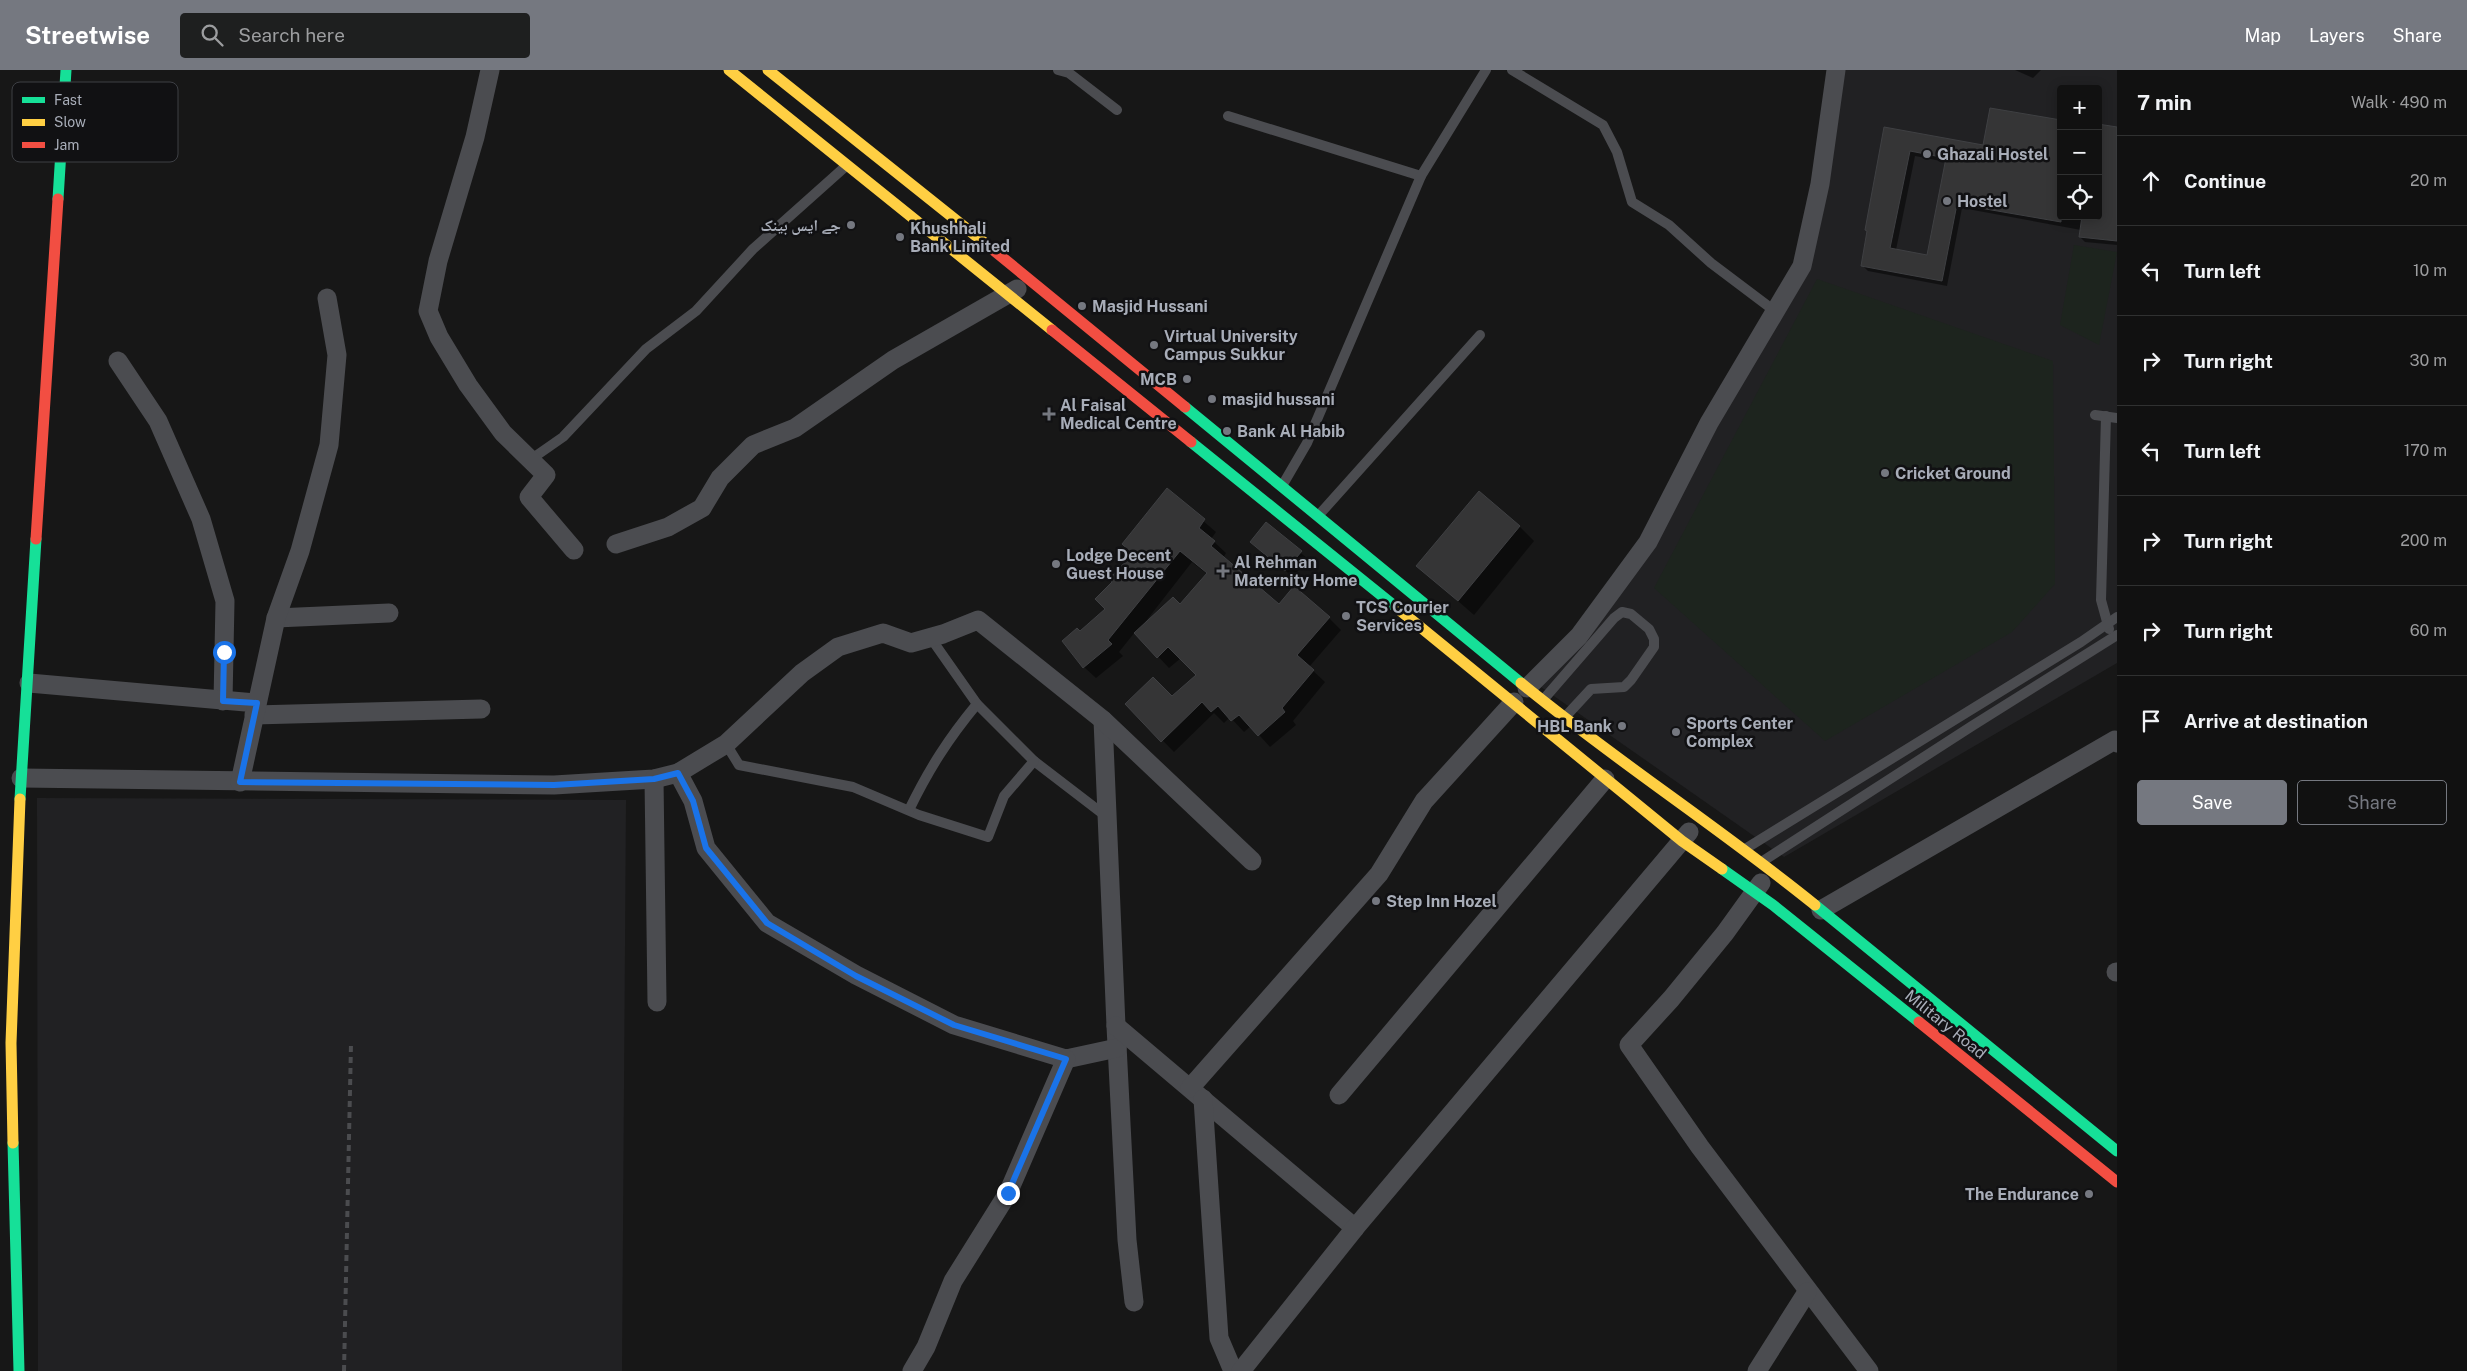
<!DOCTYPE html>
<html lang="en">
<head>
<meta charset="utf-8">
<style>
  body { margin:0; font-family:"Public Sans","Noto Naskh Arabic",sans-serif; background:#1e1f1f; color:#f1f3f6 }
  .controls { position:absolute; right:15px; top:15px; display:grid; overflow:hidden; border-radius:5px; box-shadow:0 2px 12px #0003 }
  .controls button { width:45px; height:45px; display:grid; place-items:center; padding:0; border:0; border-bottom:1px solid #303131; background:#111; color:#f1f3f6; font:25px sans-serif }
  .stop { position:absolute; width:15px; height:15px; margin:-11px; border:4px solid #1a73e8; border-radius:50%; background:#fff }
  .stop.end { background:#1a73e8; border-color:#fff; box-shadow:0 1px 5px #0008 }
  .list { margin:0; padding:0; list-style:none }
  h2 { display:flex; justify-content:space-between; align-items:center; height:65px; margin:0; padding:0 20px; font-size:21px }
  h2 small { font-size:16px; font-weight:400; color:#9c9d9f }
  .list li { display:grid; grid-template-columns:32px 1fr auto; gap:15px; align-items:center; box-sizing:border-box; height:90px; padding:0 20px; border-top:1px solid #303131 }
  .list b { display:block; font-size:19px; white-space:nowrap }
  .list em { font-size:16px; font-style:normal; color:#9c9d9f }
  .actions { display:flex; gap:10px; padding:15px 20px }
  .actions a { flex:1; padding:11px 0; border:1px solid #757880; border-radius:5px; text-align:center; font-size:18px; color:#757880 }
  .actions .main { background:#757880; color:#fff }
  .icon { flex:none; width:28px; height:28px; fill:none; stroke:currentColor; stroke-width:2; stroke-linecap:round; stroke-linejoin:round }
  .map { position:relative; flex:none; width:2117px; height:1301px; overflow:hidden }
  header { display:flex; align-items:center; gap:30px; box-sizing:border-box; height:70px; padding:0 25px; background:#757880; color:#fff }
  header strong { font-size:24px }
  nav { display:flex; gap:28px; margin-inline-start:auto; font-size:18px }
  .search { width:350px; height:45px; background:#1e1f1f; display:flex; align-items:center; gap:12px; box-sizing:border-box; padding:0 18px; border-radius:5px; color:#9c9d9f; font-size:19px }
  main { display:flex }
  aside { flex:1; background:#111 }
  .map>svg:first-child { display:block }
</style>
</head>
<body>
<header>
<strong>Streetwise</strong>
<div class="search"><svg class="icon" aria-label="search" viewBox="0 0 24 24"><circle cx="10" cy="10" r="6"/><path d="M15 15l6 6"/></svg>Search here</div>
<nav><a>Map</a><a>Layers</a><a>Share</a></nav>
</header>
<main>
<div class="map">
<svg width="2117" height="1301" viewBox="0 0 2117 1301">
  <rect width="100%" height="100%" fill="#171717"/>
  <g fill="#212123" fill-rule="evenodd">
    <path d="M1834,0h283v593l-333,194 -253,-177 132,-154 137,-254zM2061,19h37v127h-37z"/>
    <polygon points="37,728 626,730 622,1301 38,1301"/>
  </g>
  <g fill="#1d241e">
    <polygon points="2074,175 2117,182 2099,275 2060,255"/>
    <polygon points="1817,209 2053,291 2055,514 2012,562 1825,671 1654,518"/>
  </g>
  <g fill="#0007" fill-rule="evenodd">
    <polygon points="2015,0 2041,0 2033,8"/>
    <path d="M1885,58l99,18 77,70h37l19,-88v117l-32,-3 -5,-5 1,-7 -119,-22 -15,78 -79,-15 -6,-6zM1915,86l31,6 -18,94 -32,-6z"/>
    <path d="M1167,420l49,42 -5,7 15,14 -3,5 56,48 50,12 12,12 -32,37 16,15 -32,39 3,4 -26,22 -19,-21 -7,6 -14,-15 -6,6 -10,-10 -40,39 -47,-48 45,-6 26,-23 -17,-17 -12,10 -34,-36 -16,20 4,4 -27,22 -12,-11 -4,-34 27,-24 7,-27 20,-27zM1192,492l15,12 -27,32 -41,24z"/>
    <polygon points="1266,454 1308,489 1293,507 1259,479"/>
    <polygon points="1519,456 1534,471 1474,545 1418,496"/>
  </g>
  <g fill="#353536" stroke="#3f4043" fill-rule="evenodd">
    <path d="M1990,38l71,12v102l-104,-18 -15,77 -81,-15 6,-35 -2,-1 19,-103 99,18zM1910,81l36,7 -19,97 -37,-7z"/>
    <polygon points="2098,54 2117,57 2117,171 2079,167 2082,146 2098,146"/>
    <polygon points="1167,418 1205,449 1199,458 1215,471 1211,476 1279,534 1294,516 1330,547 1297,585 1314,600 1282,638 1285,642 1258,666 1239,645 1231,651 1218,636 1211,642 1202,632 1161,672 1125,634 1153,607 1172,626 1196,605 1168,577 1157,588 1134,563 1173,527 1180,534 1207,503 1180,481 1108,570 1112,574 1083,598 1062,571 1077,558 1080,561 1105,539 1095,529 1112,512 1109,509 1133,484 1122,474"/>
    <polygon points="1479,421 1520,456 1458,531 1416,496"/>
    <polygon points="1266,452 1302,481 1285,501 1250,472"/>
  </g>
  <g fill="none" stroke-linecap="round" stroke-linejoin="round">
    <g stroke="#4b4c50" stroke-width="10">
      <polyline points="1058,0 1069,3 1117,40"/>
      <polyline points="1512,0 1603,55 1617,82 1632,132 1669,155 1711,193 1776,242"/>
      <polyline points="1228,46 1421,106"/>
      <polyline points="2095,345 2117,348"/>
      <polyline points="2106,346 2101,530 2109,559"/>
      <polyline points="530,390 563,367 646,279 696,241 753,179 846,96"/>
      <polyline points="1282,416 1307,373 1421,106 1486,0"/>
      <polyline points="1318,446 1480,265"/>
      <polyline points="930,567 977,634 1034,691 1107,747"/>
      <polyline points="1543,630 1614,548 1622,542 1631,544 1649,559 1654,569 1654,577 1631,610 1624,617 1591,619 1566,646"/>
      <polyline points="726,674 739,695 853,717 919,745 988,767 1004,726 1034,691"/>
      <path d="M909,740c20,-41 39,-71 68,-106"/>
      <polyline points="1745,779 2081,572 2117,547"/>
      <polyline points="1763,791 1972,656 2117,565"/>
    </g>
    <g stroke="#4b4c50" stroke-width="19">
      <polyline points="490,0 475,67 438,191 428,241 439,267 468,315 503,363 546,405 529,427 574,480"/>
      <polyline points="118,291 158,351 201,449 225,531 223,631"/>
      <polyline points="616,474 668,457 702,438 720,408 753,375 795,358 893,290 1017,219"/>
      <polyline points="276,548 389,543"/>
      <polyline points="29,613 257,633"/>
      <polyline points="1527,618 1579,566 1648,472 1709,353 1802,196 1820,114 1836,0"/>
      <polyline points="254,645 481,639"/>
      <polyline points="1103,650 1116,956 1127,1170 1134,1232"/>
      <polyline points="678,703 693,731 706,778 767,853 856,905 954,955 1066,989 1117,978"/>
      <polyline points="21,708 554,715 654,709 678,703 726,674 802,603 838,577 883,563 911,573 943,564 978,550 1103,650 1252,791"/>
      <polyline points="654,709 657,932"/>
      <polyline points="240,712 276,548 300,481 329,375 337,285 327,228"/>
      <polyline points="1761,813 1725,863 1671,929 1629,975 1700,1077 1869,1301"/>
      <polyline points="1821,840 2115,670 2117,673"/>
      <polyline points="2116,902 2117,902"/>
      <polyline points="1116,956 1355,1158"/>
      <polyline points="1190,1018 1379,804 1424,731 1514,632"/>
      <polyline points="1339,1025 1605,709"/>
      <polyline points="1203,1029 1219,1268 1233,1301"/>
      <polyline points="912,1301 926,1277 953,1211 1008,1123 1066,989"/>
      <polyline points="1241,1301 1355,1158 1689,762"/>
      <polyline points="1757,1301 1807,1222"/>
    </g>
    <g stroke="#16e098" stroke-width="11">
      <polyline points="58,129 66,0"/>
      <polyline points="1185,337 1521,613"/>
      <polyline points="1191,372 1397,538"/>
      <polyline points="20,729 36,469"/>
      <polyline points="1722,799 1773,835 1919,952"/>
      <polyline points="1815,835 2117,1081"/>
      <polyline points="13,1073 19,1301"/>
    </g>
    <g stroke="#ffcf43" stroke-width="11">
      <polyline points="729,0 1052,260"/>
      <polyline points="768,0 986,174"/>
      <polyline points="1397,538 1682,771 1722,799"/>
      <path d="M1521,613c95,78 199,145 294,222"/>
      <polyline points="13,1073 11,973 20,729"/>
    </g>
    <g stroke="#f24e42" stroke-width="11">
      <polyline points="986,174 1185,337"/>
      <polyline points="1052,260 1191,372"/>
      <polyline points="36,469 58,129"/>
      <polyline points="1919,952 2117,1112"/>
    </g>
    <polyline stroke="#4b4c4f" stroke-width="4" stroke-dasharray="6 5" stroke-linecap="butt" points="344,1301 351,974"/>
  </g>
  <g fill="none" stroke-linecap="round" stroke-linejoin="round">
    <polyline stroke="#1a73e8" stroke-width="6" points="224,582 223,631 257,633 240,712 554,715 654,709 678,703 693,731 706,778 767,853 856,906 954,955 1066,989 1008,1123"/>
  </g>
  <g fill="#757880" stroke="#111113" stroke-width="2">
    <circle cx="1927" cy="84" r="5"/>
    <circle cx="1947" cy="131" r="5"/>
    <circle cx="851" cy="155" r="5"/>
    <circle cx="900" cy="167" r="5"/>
    <circle cx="1082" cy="236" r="5"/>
    <circle cx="1154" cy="275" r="5"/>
    <circle cx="1187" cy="309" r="5"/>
    <circle cx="1212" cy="329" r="5"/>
    <path d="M1046.5 336.5h5v5h5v5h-5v5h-5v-5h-5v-5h5z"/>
    <circle cx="1227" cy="361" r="5"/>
    <circle cx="1885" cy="403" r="5"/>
    <circle cx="1056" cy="494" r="5"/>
    <path d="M1220.5 493.5h5v5h5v5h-5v5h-5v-5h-5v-5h5z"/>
    <circle cx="1346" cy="546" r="5"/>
    <circle cx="1622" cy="656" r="5"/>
    <circle cx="1676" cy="662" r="5"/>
    <circle cx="1376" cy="831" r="5"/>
    <circle cx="2089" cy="1124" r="5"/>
  </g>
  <g text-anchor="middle" stroke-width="5" stroke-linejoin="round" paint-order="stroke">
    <g font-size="16" font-weight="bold" fill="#a8adb8" stroke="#111113" text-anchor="start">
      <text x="1937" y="90">Ghazali Hostel</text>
      <text x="1957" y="137">Hostel</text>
      <text x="841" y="161" text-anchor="end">جے ایس بینک</text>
      <text x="910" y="164">Khushhali<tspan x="910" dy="18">Bank Limited</tspan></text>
      <text x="1092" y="242">Masjid Hussani</text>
      <text x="1164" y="272">Virtual University<tspan x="1164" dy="18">Campus Sukkur</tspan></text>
      <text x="1177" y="315" text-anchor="end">MCB</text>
      <text x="1222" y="335">masjid hussani</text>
      <text x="1060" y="341">Al Faisal<tspan x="1060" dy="18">Medical Centre</tspan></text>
      <text x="1237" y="367">Bank Al Habib</text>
      <text x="1895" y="409">Cricket Ground</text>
      <text x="1066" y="491">Lodge Decent<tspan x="1066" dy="18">Guest House</tspan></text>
      <text x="1234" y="498">Al Rehman<tspan x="1234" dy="18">Maternity Home</tspan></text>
      <text x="1356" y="543">TCS Courier<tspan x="1356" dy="18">Services</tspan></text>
      <text x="1686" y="659">Sports Center<tspan x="1686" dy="18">Complex</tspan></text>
      <text x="1612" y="662" text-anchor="end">HBL Bank</text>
      <text x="1386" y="837">Step Inn Hozel</text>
      <text x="2079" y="1130" text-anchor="end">The Endurance</text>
    </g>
    <g font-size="16" fill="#a8adb8" stroke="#111113">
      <text transform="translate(1946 954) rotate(39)" y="6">Military Road</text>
    </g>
  </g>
  <rect x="12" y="12" width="166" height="80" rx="8" fill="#111113" stroke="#3e4045" stroke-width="1"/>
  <rect x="22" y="27" width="23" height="6" fill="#16e098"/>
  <rect x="22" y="49" width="23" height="7" fill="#ffcf43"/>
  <rect x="22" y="72" width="23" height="6" fill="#f24e42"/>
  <g font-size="14" fill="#a8adb8">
    <text x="54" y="35">Fast</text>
    <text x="54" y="57">Slow</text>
    <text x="54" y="80">Jam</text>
  </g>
</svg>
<div class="controls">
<button>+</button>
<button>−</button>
<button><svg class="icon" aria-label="locate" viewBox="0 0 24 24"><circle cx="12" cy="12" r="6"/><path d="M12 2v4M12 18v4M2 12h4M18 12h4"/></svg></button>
</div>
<div class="stop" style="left:224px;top:582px"></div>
<div class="stop end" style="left:1008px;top:1123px"></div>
</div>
<aside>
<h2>7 min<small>Walk · 490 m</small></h2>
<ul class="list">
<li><svg class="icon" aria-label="ahead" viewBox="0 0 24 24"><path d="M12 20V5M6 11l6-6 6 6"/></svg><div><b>Continue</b></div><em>20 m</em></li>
<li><svg class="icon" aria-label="left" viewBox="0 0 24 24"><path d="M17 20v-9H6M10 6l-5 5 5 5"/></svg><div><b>Turn left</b></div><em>10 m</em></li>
<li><svg class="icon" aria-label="right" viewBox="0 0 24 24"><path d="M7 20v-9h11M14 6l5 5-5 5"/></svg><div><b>Turn right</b></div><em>30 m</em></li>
<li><svg class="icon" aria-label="left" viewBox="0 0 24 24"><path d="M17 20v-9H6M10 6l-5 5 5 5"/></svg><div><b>Turn left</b></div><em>170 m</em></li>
<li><svg class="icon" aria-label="right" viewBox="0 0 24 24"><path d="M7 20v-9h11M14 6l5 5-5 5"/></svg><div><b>Turn right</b></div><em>200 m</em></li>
<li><svg class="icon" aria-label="right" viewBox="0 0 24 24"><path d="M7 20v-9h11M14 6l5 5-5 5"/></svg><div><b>Turn right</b></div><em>60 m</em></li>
<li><svg class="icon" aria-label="arrive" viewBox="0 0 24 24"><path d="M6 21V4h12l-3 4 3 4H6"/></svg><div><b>Arrive at destination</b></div></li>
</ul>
<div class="actions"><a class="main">Save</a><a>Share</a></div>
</aside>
</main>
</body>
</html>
